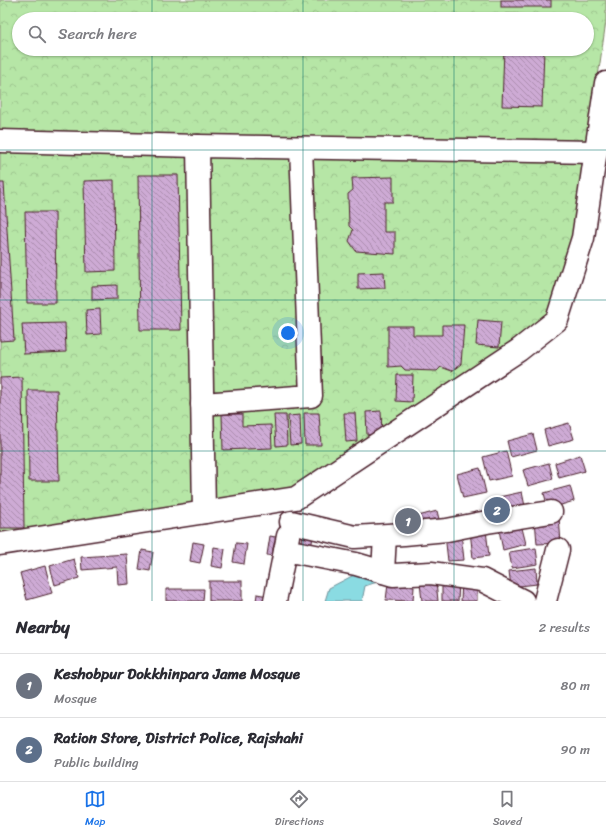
<!DOCTYPE html>
<html lang="en">
<head>
<meta charset="utf-8">
<style>
  body { margin:0; font-family:Sriracha,sans-serif; background:#f2f2f3; color:#2b2b33 }
  .you { position:absolute; left:288px; top:333px; width:14px; height:14px; margin:-10px; border:3px solid #fff; border-radius:50%; background:#1a73e8; box-shadow:0 0 0 6px #1a73e833 }
  .badge { display:grid; place-items:center; width:26px; height:26px; border-radius:50%; background:#1a73e8; color:#fff; font-size:13px; font-weight:700 }
  .pin { position:absolute; translate:-50% -50%; border:2px solid #fff; box-shadow:0 1px 4px #0006 }
  .list { margin:0; padding:0; list-style:none }
  h2 { display:flex; justify-content:space-between; align-items:center; height:52px; margin:0; padding:0 16px; font-size:17px }
  h2 small { font-size:13px; font-weight:400; color:#7c7c81 }
  .list li { display:grid; grid-template-columns:26px 1fr auto; gap:12px; align-items:center; box-sizing:border-box; height:64px; padding:0 16px; border-top:1px solid #e1e1e2 }
  .list b { display:block; font-size:15px; white-space:nowrap }
  .list p { margin:0; font-size:13px; white-space:nowrap; color:#7c7c81 }
  .list em { font-size:13px; font-style:normal; color:#7c7c81 }
  .icon { flex:none; width:22px; height:22px; fill:none; stroke:currentColor; stroke-width:2; stroke-linecap:round; stroke-linejoin:round }
  .map { position:relative; flex:none; width:606px; height:601px; overflow:hidden }
  .search { position:absolute; background:#fff; box-shadow:0 1px 3px #0004; left:12px; right:12px; top:12px; height:44px; display:flex; align-items:center; gap:10px; box-sizing:border-box; padding:0 14px; border-radius:22px; color:#7c7c81; font-size:15px }
  .sheet { height:180px; background:#fff }
  nav { display:flex; justify-content:space-around; align-items:center; box-sizing:border-box; height:56px; border-top:1px solid #e1e1e2; background:#fff; font-size:11px; color:#7c7c81 }
  nav a { display:grid; justify-items:center; gap:2px }
  nav .on { color:#1a73e8 }
  .map>svg:first-child { display:block }
</style>
</head>
<body>
<div class="map">
<svg width="606" height="601" viewBox="0 0 606 601">
  <defs>
    <pattern id="park-crowns" width="20" height="18" patternUnits="userSpaceOnUse"><rect width="20" height="18" fill="#b6e6a6"/><path d="M2 6a3 3 0 1 1 6 0M12 15a3 3 0 1 1 6 0" fill="none" stroke="#9ec58f"/></pattern>
    <pattern id="building-back-hatch" width="6" height="6" patternUnits="userSpaceOnUse"><rect width="6" height="6" fill="#ceabd5"/><path d="M-1 5l2 2M0 0l6 6M5-1l2 2" fill="none" stroke="#a98bad"/></pattern>
  </defs>
  <rect width="100%" height="100%" fill="#fff"/>
  <filter id="ink" filterUnits="userSpaceOnUse"><feTurbulence type="fractalNoise" baseFrequency=".025" numOctaves="2"/><feDisplacementMap in="SourceGraphic" scale="8" xChannelSelector="R" yChannelSelector="G"/><feConvolveMatrix kernelMatrix="1 2 1 2 8 2 1 2 1" color-interpolation-filters="sRGB"/></filter>
  <g filter="url(#ink)">
    <path fill="url(#park-crowns)" stroke="#808268" fill-rule="evenodd" d="M0,0h606v21l-31,216 -25,78 -257,179 -293,46zM19,19h568v30h-568z"/>
    <polygon fill="#8adbe2" stroke="#709099" points="354,575 395,580 374,583 365,586 362,601 325,601 329,588"/>
    <g fill="url(#building-back-hatch)" stroke="#4a1f2b">
      <rect x="501" y="0" width="50" height="7"/>
      <polygon points="505,14 545,15 544,19 504,19"/>
      <polygon points="504,49 544,49 542,107 502,106"/>
      <polygon points="138,175 178,175 181,330 140,330"/>
      <polygon points="393,177 393,202 384,202 384,232 395,232 395,254 356,251 349,241 353,230 349,226 348,194 353,190 352,178"/>
      <polygon points="114,180 115,271 86,272 84,181"/>
      <polygon points="0,183 4,183 14,340 0,341"/>
      <polygon points="25,212 55,212 56,303 27,303"/>
      <polygon points="384,272 385,288 358,289 358,273"/>
      <polygon points="117,285 117,299 92,300 92,286"/>
      <polygon points="100,309 101,334 87,335 86,310"/>
      <polygon points="478,320 501,322 499,347 476,345"/>
      <polygon points="65,323 66,352 24,354 22,324"/>
      <polygon points="442,325 464,325 461,364 452,371 441,367 437,371 405,370 401,366 388,367 388,326 413,326 413,335 442,335"/>
      <polygon points="397,375 413,375 412,402 396,401"/>
      <polygon points="22,377 24,528 0,528 0,378"/>
      <polygon points="28,390 57,390 59,481 29,481"/>
      <polygon points="381,411 382,434 367,435 366,412"/>
      <polygon points="304,413 319,413 321,445 305,445"/>
      <polygon points="344,413 355,413 357,441 346,442"/>
      <polygon points="222,414 242,414 242,426 271,425 272,448 223,450"/>
      <polygon points="274,415 286,415 287,445 276,446"/>
      <polygon points="300,415 301,444 290,445 288,416"/>
      <polygon points="569,423 574,439 548,446 544,430"/>
      <polygon points="533,434 537,450 511,457 507,441"/>
      <polygon points="506,451 512,476 489,481 483,457"/>
      <polygon points="580,455 585,471 559,478 555,463"/>
      <polygon points="549,463 553,479 528,486 523,470"/>
      <polygon points="480,468 486,493 463,498 457,474"/>
      <polygon points="570,486 574,501 548,509 544,493"/>
      <polygon points="522,492 527,516 504,521 499,497"/>
      <polygon points="437,511 441,527 415,534 411,518"/>
      <polygon points="559,517 561,543 537,544 535,519"/>
      <polygon points="520,520 526,544 503,550 498,525"/>
      <polygon points="486,530 489,556 473,558 470,531"/>
      <polygon points="461,533 464,560 448,561 445,535"/>
      <polygon points="302,535 313,536 310,555 299,554"/>
      <polygon points="270,536 281,538 278,557 267,555"/>
      <polygon points="193,542 204,544 200,563 190,561"/>
      <polygon points="236,543 247,544 244,564 233,562"/>
      <polygon points="214,547 225,549 222,568 211,566"/>
      <polygon points="536,548 538,564 512,568 509,552"/>
      <polygon points="142,550 153,552 150,571 139,569"/>
      <polygon points="127,554 129,584 118,585 117,567 82,570 81,557"/>
      <polygon points="74,559 79,578 55,585 50,566"/>
      <polygon points="45,566 52,593 27,600 20,573"/>
      <polygon points="536,568 537,584 511,587 509,571"/>
      <polygon points="462,580 477,580 477,601 461,601"/>
      <rect x="209" y="581" width="33" height="20"/>
      <polygon points="436,581 438,601 422,601 420,583"/>
      <polygon points="442,582 459,582 458,601 442,601"/>
      <polygon points="388,584 414,587 413,601 386,600"/>
      <polygon points="166,589 204,589 203,601 166,601"/>
      <polygon points="257,594 268,596 267,601 256,601"/>
    </g>
    <g fill="none" stroke-linecap="round" stroke-linejoin="round">
      <g stroke="#4a1f2b" stroke-width="25">
        <g id="minor">
          <polyline points="0,141 198,146"/>
          <polyline points="202,404 311,396 301,148"/>
          <polyline points="204,512 198,146 596,152"/>
          <polyline points="291,522 355,537 404,534 447,530 487,522 551,512"/>
          <polyline points="0,544 296,498 519,350 557,320 583,238 606,83"/>
          <polyline points="285,550 356,564 393,575 431,573 482,580 523,601"/>
          <polyline points="383,572 385,536"/>
          <polyline points="275,601 288,536"/>
          <polyline points="545,601 558,550"/>
        </g>
      </g>
      <use href="#minor" stroke="#fff" stroke-width="22"/>
    </g>
  </g>
  <path fill="none" stroke="#0f766e" stroke-width="1" stroke-opacity="0.55" d="M152,0v19M303,0v19M454,0v19M152,49v552M303,49v552M454,49v552M0,150h606M0,300h606M0,451h606"/>
</svg>
<div class="you"></div>
<div class="pin badge" style="left:408px;top:521px;background:#6b7280">1</div>
<div class="pin badge" style="left:497px;top:510px;background:#5c6f8a">2</div>
<div class="search"><svg class="icon" aria-label="search" viewBox="0 0 24 24"><circle cx="10" cy="10" r="6"/><path d="M15 15l6 6"/></svg>Search here</div>
</div>
<section class="sheet">
<h2>Nearby<small>2 results</small></h2>
<ul class="list">
<li><span class="badge" style="background:#6b7280">1</span><div><b>Keshobpur Dokkhinpara Jame Mosque</b><p>Mosque</p></div><em>80 m</em></li>
<li><span class="badge" style="background:#5c6f8a">2</span><div><b>Ration Store, District Police, Rajshahi</b><p>Public building</p></div><em>90 m</em></li>
</ul>
</section>
<nav>
<a class="on"><svg class="icon" aria-label="map" viewBox="0 0 24 24"><path d="M3 6l6-2 6 2 6-2v14l-6 2-6-2-6 2zM9 4v14M15 6v14"/></svg>Map</a>
<a><svg class="icon" aria-label="directions" viewBox="0 0 24 24"><path d="M12 3l9 9-9 9-9-9zM9 14v-3h6M13 9l2 2-2 2"/></svg>Directions</a>
<a><svg class="icon" aria-label="saved" viewBox="0 0 24 24"><path d="M7 4h10v16l-5-4-5 4z"/></svg>Saved</a>
</nav>
</body>
</html>
